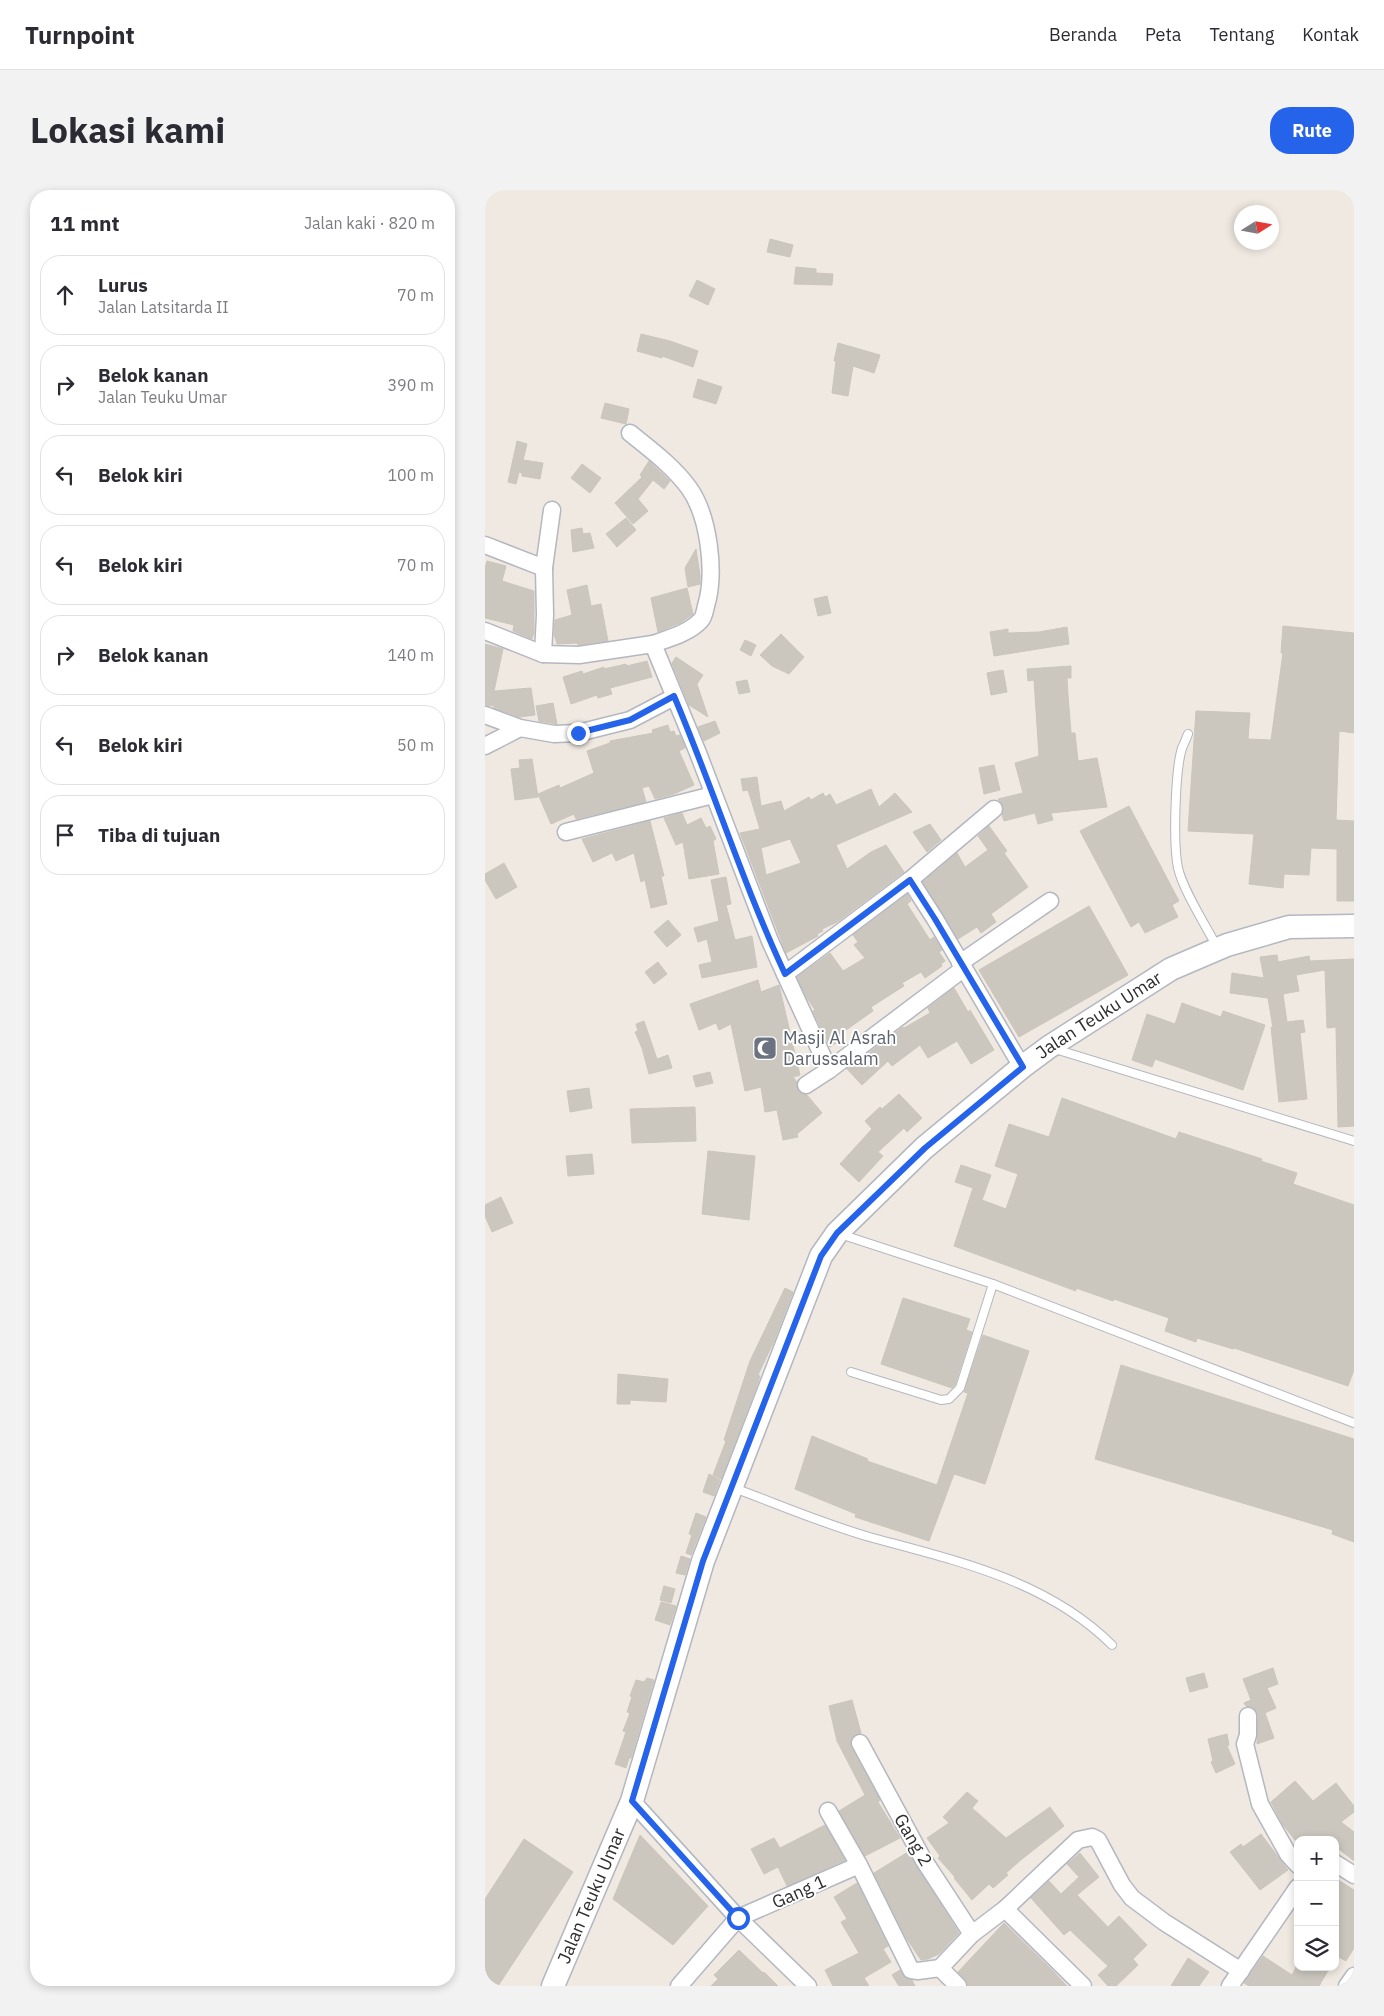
<!DOCTYPE html>
<html lang="id">
<head>
<meta charset="utf-8">
<style>
  body { margin:0; font-family:"IBM Plex Sans",sans-serif; background:#f2f2f3; color:#2b2b33 }
  .controls { position:absolute; right:15px; bottom:15px; display:grid; overflow:hidden; border-radius:10px; box-shadow:0 2px 8px #0003 }
  .controls button { width:45px; height:45px; display:grid; place-items:center; padding:0; border:0; border-bottom:1px solid #e1e1e2; background:#fff; color:#2b2b33; font:25px sans-serif }
  .compass { position:absolute; left:749px; top:15px; width:45px; height:45px; border-radius:50%; background:#fff; box-shadow:0 2px 8px #0003; rotate:79deg }
  .stop { position:absolute; width:15px; height:15px; margin:-11px; border:4px solid #2563eb; border-radius:50%; background:#fff }
  .stop.end { background:#2563eb; border-color:#fff; box-shadow:0 1px 5px #0008 }
  .list { margin:0; padding:0; list-style:none }
  h2 { display:flex; justify-content:space-between; align-items:center; height:65px; margin:0; padding:0 20px; font-size:21px }
  h2 small { font-size:16px; font-weight:400; color:#7c7c81 }
  .list li { display:grid; grid-template-columns:32px 1fr auto; gap:15px; align-items:center; box-sizing:border-box; height:80px; margin:0 10px 10px; padding:0 10px; border:1px solid #e1e1e2; border-radius:20px }
  .list b { display:block; font-size:19px; white-space:nowrap }
  .list p { margin:0; font-size:16px; white-space:nowrap; color:#7c7c81 }
  .list em { font-size:16px; font-style:normal; color:#7c7c81 }
  .icon { flex:none; width:28px; height:28px; fill:none; stroke:currentColor; stroke-width:2; stroke-linecap:round; stroke-linejoin:round }
  .map { position:relative; flex:none; width:869px; height:1796px; overflow:hidden; border-radius:20px }
  header { display:flex; align-items:center; gap:30px; box-sizing:border-box; height:70px; padding:0 25px; background:#fff; border-bottom:1px solid #e1e1e2 }
  header strong { font-size:24px }
  nav { display:flex; gap:28px; margin-inline-start:auto; font-size:18px }
  .intro { display:flex; align-items:center; justify-content:space-between; box-sizing:border-box; height:120px; padding:0 30px }
  h1 { margin:0; font-size:35px }
  .button { padding:12px 22px; border-radius:20px; background:#2563eb; color:#fff; font-size:18px; font-weight:700 }
  main { display:flex; gap:30px; padding:0 30px }
  aside { flex:1; background:#fff; border-radius:20px; box-shadow:0 2px 8px #0003 }
  .map>svg:first-child { display:block }
</style>
</head>
<body>
<header>
<strong>Turnpoint</strong>
<nav><a>Beranda</a><a>Peta</a><a>Tentang</a><a>Kontak</a></nav>
</header>
<div class="intro"><h1>Lokasi kami</h1><a class="button">Rute</a></div>
<main>
<aside>
<h2>11 mnt<small>Jalan kaki · 820 m</small></h2>
<ul class="list">
<li><svg class="icon" aria-label="ahead" viewBox="0 0 24 24"><path d="M12 20V5M6 11l6-6 6 6"/></svg><div><b>Lurus</b><p>Jalan Latsitarda II</p></div><em>70 m</em></li>
<li><svg class="icon" aria-label="right" viewBox="0 0 24 24"><path d="M7 20v-9h11M14 6l5 5-5 5"/></svg><div><b>Belok kanan</b><p>Jalan Teuku Umar</p></div><em>390 m</em></li>
<li><svg class="icon" aria-label="left" viewBox="0 0 24 24"><path d="M17 20v-9H6M10 6l-5 5 5 5"/></svg><div><b>Belok kiri</b></div><em>100 m</em></li>
<li><svg class="icon" aria-label="left" viewBox="0 0 24 24"><path d="M17 20v-9H6M10 6l-5 5 5 5"/></svg><div><b>Belok kiri</b></div><em>70 m</em></li>
<li><svg class="icon" aria-label="right" viewBox="0 0 24 24"><path d="M7 20v-9h11M14 6l5 5-5 5"/></svg><div><b>Belok kanan</b></div><em>140 m</em></li>
<li><svg class="icon" aria-label="left" viewBox="0 0 24 24"><path d="M17 20v-9H6M10 6l-5 5 5 5"/></svg><div><b>Belok kiri</b></div><em>50 m</em></li>
<li><svg class="icon" aria-label="arrive" viewBox="0 0 24 24"><path d="M6 21V4h12l-3 4 3 4H6"/></svg><div><b>Tiba di tujuan</b></div></li>
</ul>
</aside>
<div class="map">
<svg width="869" height="1796" viewBox="0 0 869 1796">
  <rect width="100%" height="100%" fill="#efe9e1"/>
  <g fill="#cbc7bf" stroke="#cbc5ba" fill-rule="evenodd">
    <polygon points="285,49 308,55 305,67 282,62"/>
    <polygon points="311,77 331,79 331,83 348,84 347,95 309,94"/>
    <polygon points="212,90 230,99 223,115 204,106"/>
    <polygon points="156,144 185,151 213,161 208,177 177,166 177,168 152,161"/>
    <polygon points="353,153 395,165 389,183 368,176 363,206 347,203 351,171 349,171"/>
    <polygon points="213,189 237,197 231,214 208,207"/>
    <polygon points="120,213 144,219 141,234 116,228"/>
    <polygon points="32,251 42,254 38,270 58,273 55,289 37,286 37,283 34,282 31,294 23,292"/>
    <polygon points="164,271 185,291 179,299 168,290 153,309 163,321 148,334 130,313 157,287 155,285"/>
    <polygon points="97,274 116,288 105,303 86,288"/>
    <polygon points="141,328 151,340 132,357 121,344"/>
    <polygon points="97,338 98,344 105,343 109,358 88,362 86,340"/>
    <polygon points="211,359 215,385 215,394 203,397 200,378"/>
    <polygon points="2,371 21,376 17,391 49,401 49,442 47,449 28,441 29,435 0,428 0,378"/>
    <polygon points="102,395 106,416 116,414 123,451 93,455 92,453 72,454 69,444 70,430 87,425 82,400"/>
    <polygon points="202,398 208,424 195,433 173,442 166,408"/>
    <polygon points="342,406 346,423 333,426 329,409"/>
    <polygon points="798,436 869,443 869,543 854,541 851,630 869,631 869,711 852,711 852,659 826,658 824,685 799,684 798,698 764,694 769,644 703,641 711,521 765,523 763,549 786,550 798,463 796,463"/>
    <polygon points="582,437 584,454 509,466 505,442 523,439 523,443 554,442"/>
    <polygon points="296,444 319,467 304,484 287,476 275,465"/>
    <polygon points="260,450 271,455 266,466 255,460"/>
    <polygon points="0,454 18,459 9,501 46,498 50,525 34,527 9,518 9,516 0,515"/>
    <polygon points="191,467 218,485 212,494 223,527 204,515 187,473"/>
    <polygon points="162,471 167,487 125,498 127,504 113,508 112,505 86,514 78,487 97,481 98,484 119,477 119,479 141,474 142,476"/>
    <polygon points="586,476 586,488 582,488 583,505 586,543 590,543 593,571 612,568 622,617 566,623 568,630 553,634 550,623 519,631 517,625 519,617 513,609 538,603 530,573 554,566 549,490 543,491 542,479"/>
    <polygon points="518,480 522,502 506,505 502,483"/>
    <polygon points="262,490 265,502 254,504 251,492"/>
    <polygon points="68,513 72,534 54,531 51,516"/>
    <polygon points="230,531 235,543 219,551 213,537"/>
    <polygon points="183,535 185,542 189,541 191,546 195,545 200,558 194,561 209,595 189,604 170,609 164,596 157,598 161,612 91,629 89,624 66,634 53,604 74,595 75,598 109,583 102,561 125,553 125,551 168,543 167,540"/>
    <polygon points="47,569 53,607 30,610 26,579 35,578 34,570"/>
    <polygon points="509,575 515,600 499,604 494,578"/>
    <path d="M272,587l4,29 20,-5 3,10 25,-14 2,3 12,-7 2,4 5,-3 6,11 35,-16 8,18 16,-14 17,19 -76,33 11,24 24,-17 15,-7 18,27 -67,50 -15,7 1,2 -6,3 1,2 -32,17 -46,-120 20,-4 -12,-39 -5,1 -2,-12zM305,649l11,24 -35,12 -5,-27z"/>
    <polygon points="644,616 694,711 687,715 693,727 660,743 654,732 646,737 595,641"/>
    <polygon points="197,623 202,635 216,628 221,638 225,636 231,649 228,651 234,684 204,689 198,652 191,655 179,628"/>
    <polygon points="165,631 179,686 176,686 182,714 166,718 160,690 156,692 149,663 131,671 127,663 108,672 97,649"/>
    <polygon points="445,634 456,650 442,662 428,642"/>
    <polygon points="504,636 522,661 519,663 543,697 506,724 511,732 496,743 492,737 473,749 438,692 472,663 480,677 503,660 493,646"/>
    <polygon points="19,673 32,697 11,709 0,690 0,684"/>
    <polygon points="241,687 246,714 241,715 250,750 267,746 272,777 217,788 214,775 227,772 222,749 213,752 209,738 234,731 226,690"/>
    <polygon points="422,704 426,711 422,714 445,750 449,747 457,760 454,762 460,771 456,774 457,776 440,788 436,782 417,793 419,796 386,817 388,821 354,845 357,849 345,857 328,821 330,820 322,808 312,787 345,763 358,781 380,768 369,755 373,752 368,745"/>
    <polygon points="604,716 643,785 534,847 494,780"/>
    <polygon points="183,730 196,745 182,757 169,742"/>
    <polygon points="792,765 793,772 824,766 825,771 869,769 869,936 853,937 851,837 842,838 840,780 811,785 814,801 798,804 802,832 818,830 820,842 815,843 822,909 794,912 786,837 788,838 783,808 745,803 747,783 779,788 775,767"/>
    <polygon points="173,772 182,784 169,794 160,782"/>
    <polygon points="273,790 276,802 294,795 315,885 308,887 312,892 313,901 322,905 337,923 312,944 313,947 298,950 292,920 280,922 276,897 260,901 246,834 234,840 231,833 214,840 205,814"/>
    <polygon points="469,798 483,822 485,820 509,860 486,874 472,851 443,868 435,855 407,876 403,871 377,895 362,879 418,837 419,838 445,823 443,818"/>
    <polygon points="697,813 736,827 738,821 780,835 758,900 670,869 667,877 647,870 662,824 690,834"/>
    <polygon points="159,831 172,869 183,865 187,878 164,884 157,858 150,842 153,841 151,834"/>
    <polygon points="225,882 228,893 211,897 208,886"/>
    <polygon points="104,898 107,918 85,922 82,901"/>
    <polygon points="414,904 437,928 422,942 419,938 393,962 398,966 374,992 355,974 387,939 380,931 395,917 397,919"/>
    <polygon points="577,908 691,949 694,942 777,969 776,971 812,983 808,994 869,1015 869,1180 863,1196 749,1158 748,1159 712,1148 711,1152 680,1141 684,1128 629,1109 628,1111 591,1098 591,1101 469,1056 488,998 470,992 476,975 506,985 497,1010 521,1019 533,984 510,976 524,934 564,947"/>
    <polygon points="210,917 211,951 147,953 145,919"/>
    <polygon points="223,961 270,966 264,1030 217,1024"/>
    <polygon points="107,964 109,984 83,986 81,966"/>
    <polygon points="16,1007 28,1033 7,1042 0,1026 0,1015"/>
    <polygon points="300,1098 308,1102 289,1151 273,1185 275,1186 271,1198 236,1289 228,1285 241,1251 239,1250 265,1171"/>
    <polygon points="418,1108 485,1129 481,1140 487,1142 470,1195 467,1198 396,1174"/>
    <polygon points="498,1145 544,1161 500,1294 469,1284 444,1351 370,1327 371,1324 310,1299 327,1246 383,1269 382,1271 452,1295 483,1203 479,1202"/>
    <polygon points="636,1175 869,1249 869,1352 847,1344 848,1340 610,1269"/>
    <polygon points="133,1184 183,1189 181,1212 145,1210 145,1214 132,1214"/>
    <polygon points="224,1284 235,1290 229,1306 218,1302"/>
    <polygon points="211,1323 221,1327 206,1365 201,1363 207,1345 204,1344"/>
    <polygon points="196,1366 205,1369 200,1385 191,1383"/>
    <polygon points="179,1396 190,1399 186,1413 175,1410"/>
    <polygon points="176,1412 191,1416 185,1435 170,1430"/>
    <polygon points="788,1478 793,1494 782,1498 791,1518 780,1523 789,1548 772,1554 773,1526 768,1518 761,1516 759,1513 766,1510 758,1489"/>
    <polygon points="719,1483 723,1497 705,1502 701,1488"/>
    <polygon points="162,1488 169,1490 146,1568 144,1568 141,1578 130,1574 141,1542 138,1541 145,1523 142,1522 147,1507 145,1506 151,1490 159,1492"/>
    <polygon points="367,1510 376,1543 367,1547 366,1557 395,1610 393,1612 415,1648 380,1666 354,1621 380,1605 352,1551 344,1516"/>
    <polygon points="742,1544 744,1555 742,1556 750,1574 731,1583 726,1572 728,1571 723,1549"/>
    <polygon points="810,1591 828,1611 851,1593 869,1616 869,1622 856,1632 869,1642 869,1671 850,1656 850,1650 810,1650 798,1635 786,1612"/>
    <polygon points="482,1602 493,1611 487,1618 521,1648 565,1617 579,1636 537,1669 521,1683 523,1685 508,1698 504,1694 487,1710 469,1688 470,1687 453,1668 455,1666 442,1648 464,1633 458,1627"/>
    <polygon points="340,1635 360,1670 302,1696 293,1677 279,1684 266,1659 289,1648 295,1658"/>
    <polygon points="776,1644 803,1680 775,1700 745,1662 756,1654 758,1657"/>
    <polygon points="155,1645 223,1716 188,1755 128,1709"/>
    <polygon points="39,1649 88,1682 13,1796 0,1796 0,1709"/>
    <polygon points="423,1662 474,1743 454,1764 443,1769 436,1770 420,1746 389,1683"/>
    <polygon points="595,1663 614,1687 592,1705 623,1737 634,1726 662,1755 648,1769 653,1775 631,1796 623,1796 613,1785 623,1776 585,1740 579,1745 546,1708 564,1691 576,1704 594,1687 582,1674"/>
    <polygon points="850,1688 869,1700 869,1758 861,1771 850,1765"/>
    <polygon points="372,1693 403,1756 398,1759 406,1772 379,1788 384,1796 348,1796 340,1780 374,1763 356,1732 362,1729 349,1707"/>
    <polygon points="519,1733 567,1780 582,1796 483,1796 480,1789 473,1782"/>
    <polygon points="254,1760 278,1783 279,1782 293,1796 226,1796 233,1789 229,1785"/>
    <polygon points="778,1766 807,1785 811,1777 845,1777 834,1796 764,1796 759,1793"/>
    <polygon points="703,1768 724,1782 714,1796 686,1796"/>
    <polygon points="415,1780 420,1788 427,1790 430,1796 414,1796 407,1785"/>
  </g>
  <g fill="none" stroke-linecap="round" stroke-linejoin="round">
    <g stroke="#b4b7c1" stroke-width="10">
      <g id="service">
        <path d="M703,544c-2,5 -4,10 -6,14 -7,23 -9,96 -4,120 5,22 28,58 39,79"/>
        <polyline points="570,859 869,951"/>
        <polyline points="355,1044 508,1094 869,1233"/>
        <polyline points="366,1182 456,1210 464,1209 475,1198 508,1094"/>
        <path d="M249,1298c46,17 92,37 139,50 85,23 175,43 239,107"/>
      </g>
    </g>
    <g stroke="#b4b7c1" stroke-width="19">
      <g id="minor">
        <path d="M145,243c21,17 43,33 59,55 20,28 27,85 17,118 -1,4 -2,11 -5,14 -12,13 -31,18 -48,24"/>
        <polyline points="0,355 59,378"/>
        <polyline points="0,441 58,464 94,465 168,454 213,563 285,751 300,784 425,690 450,729 537,877"/>
        <polyline points="58,464 60,425 59,378 67,320"/>
        <polyline points="0,525 35,538 69,544 93,543 145,530 189,507"/>
        <polyline points="0,556 35,538"/>
        <polyline points="81,642 228,605"/>
        <polyline points="425,690 509,619"/>
        <polyline points="475,773 565,711"/>
        <polyline points="300,784 344,880 478,779"/>
        <polyline points="321,895 344,880"/>
        <polyline points="763,1526 763,1545 760,1554 775,1614 803,1664 813,1675"/>
        <polyline points="375,1553 438,1669 487,1744"/>
        <polyline points="147,1611 253,1728 323,1796"/>
        <polyline points="343,1621 374,1675 426,1780 433,1781 455,1778 487,1744 520,1719 593,1650 607,1647 613,1650 637,1695 647,1708 679,1732 756,1781"/>
        <polyline points="850,1673 869,1685"/>
        <polyline points="520,1719 598,1796"/>
        <polyline points="455,1778 473,1796"/>
        <polyline points="194,1796 253,1728 374,1675"/>
        <polyline points="745,1796 813,1697"/>
        <polyline points="862,1796 869,1786"/>
      </g>
    </g>
    <g stroke="#b4b7c1" stroke-width="25">
      <g id="secondary">
        <path id="s1" d="M68,1796l79,-185 71,-240 118,-305 16,-23 87,-85 98,-81 27,-20 122,-78 56,-24 62,-18 65,-1"/>
      </g>
    </g>
    <use href="#service" stroke="#fff" stroke-width="8"/>
    <use href="#minor" stroke="#fff" stroke-width="16"/>
    <use href="#secondary" stroke="#fff" stroke-width="22"/>
  </g>
  <g fill="none" stroke-linecap="round" stroke-linejoin="round">
    <path stroke="#2563eb" stroke-width="6" d="M93,543l52,-13 44,-24c39,92 69,188 111,278l125,-94 25,39 88,148 -98,81 -88,85 -16,23 -118,305 -71,240 106,117"/>
  </g>
  <defs>
    <g id="mosque-square" transform="scale(1.25)"><rect x="-9" y="-9" width="18" height="18" rx="4" fill="#6b7280" stroke="#fff"/><path d="M3.5-4.9A6 6 0 1 0 3.5 4.9A5 5 0 1 1 3.5-4.9Z" fill="#fff"/></g>
  </defs>
  <g fill-rule="evenodd">
    <use href="#mosque-square" x="280" y="858"/>
  </g>
  <g text-anchor="middle" stroke-width="4" stroke-linejoin="round" paint-order="stroke">
    <g font-size="18" fill="#2e2e2e" stroke="#fff">
      <text dy="6" stroke="none"><textPath href="#s1" startOffset="1148">Jalan Teuku Umar</textPath></text>
      <text transform="translate(428 1650) rotate(60)" y="6">Gang 2</text>
      <text transform="translate(314 1702) rotate(-24)" y="6">Gang 1</text>
      <text dy="6" stroke="none"><textPath href="#s1" startOffset="98">Jalan Teuku Umar</textPath></text>
    </g>
    <g font-size="18" fill="#5b616d" stroke="#fff" text-anchor="start">
      <text x="298" y="854">Masji Al Asrah<tspan x="298" dy="21">Darussalam</tspan></text>
    </g>
  </g>
</svg>
<div class="controls">
<button>+</button>
<button>−</button>
<button><svg class="icon" aria-label="layers" viewBox="0 0 24 24"><path d="M12 4l9 5-9 5-9-5zM3 14l9 5 9-5"/></svg></button>
</div>
<svg class="compass" viewBox="-18 -18 36 36"><path d="M0-13l5 13h-10z" fill="#e53935"/><path d="M0 13l5-13h-10z" fill="#7c7c81"/></svg>
<div class="stop" style="left:253px;top:1728px"></div>
<div class="stop end" style="left:93px;top:543px"></div>
</div>
</main>
</body>
</html>
